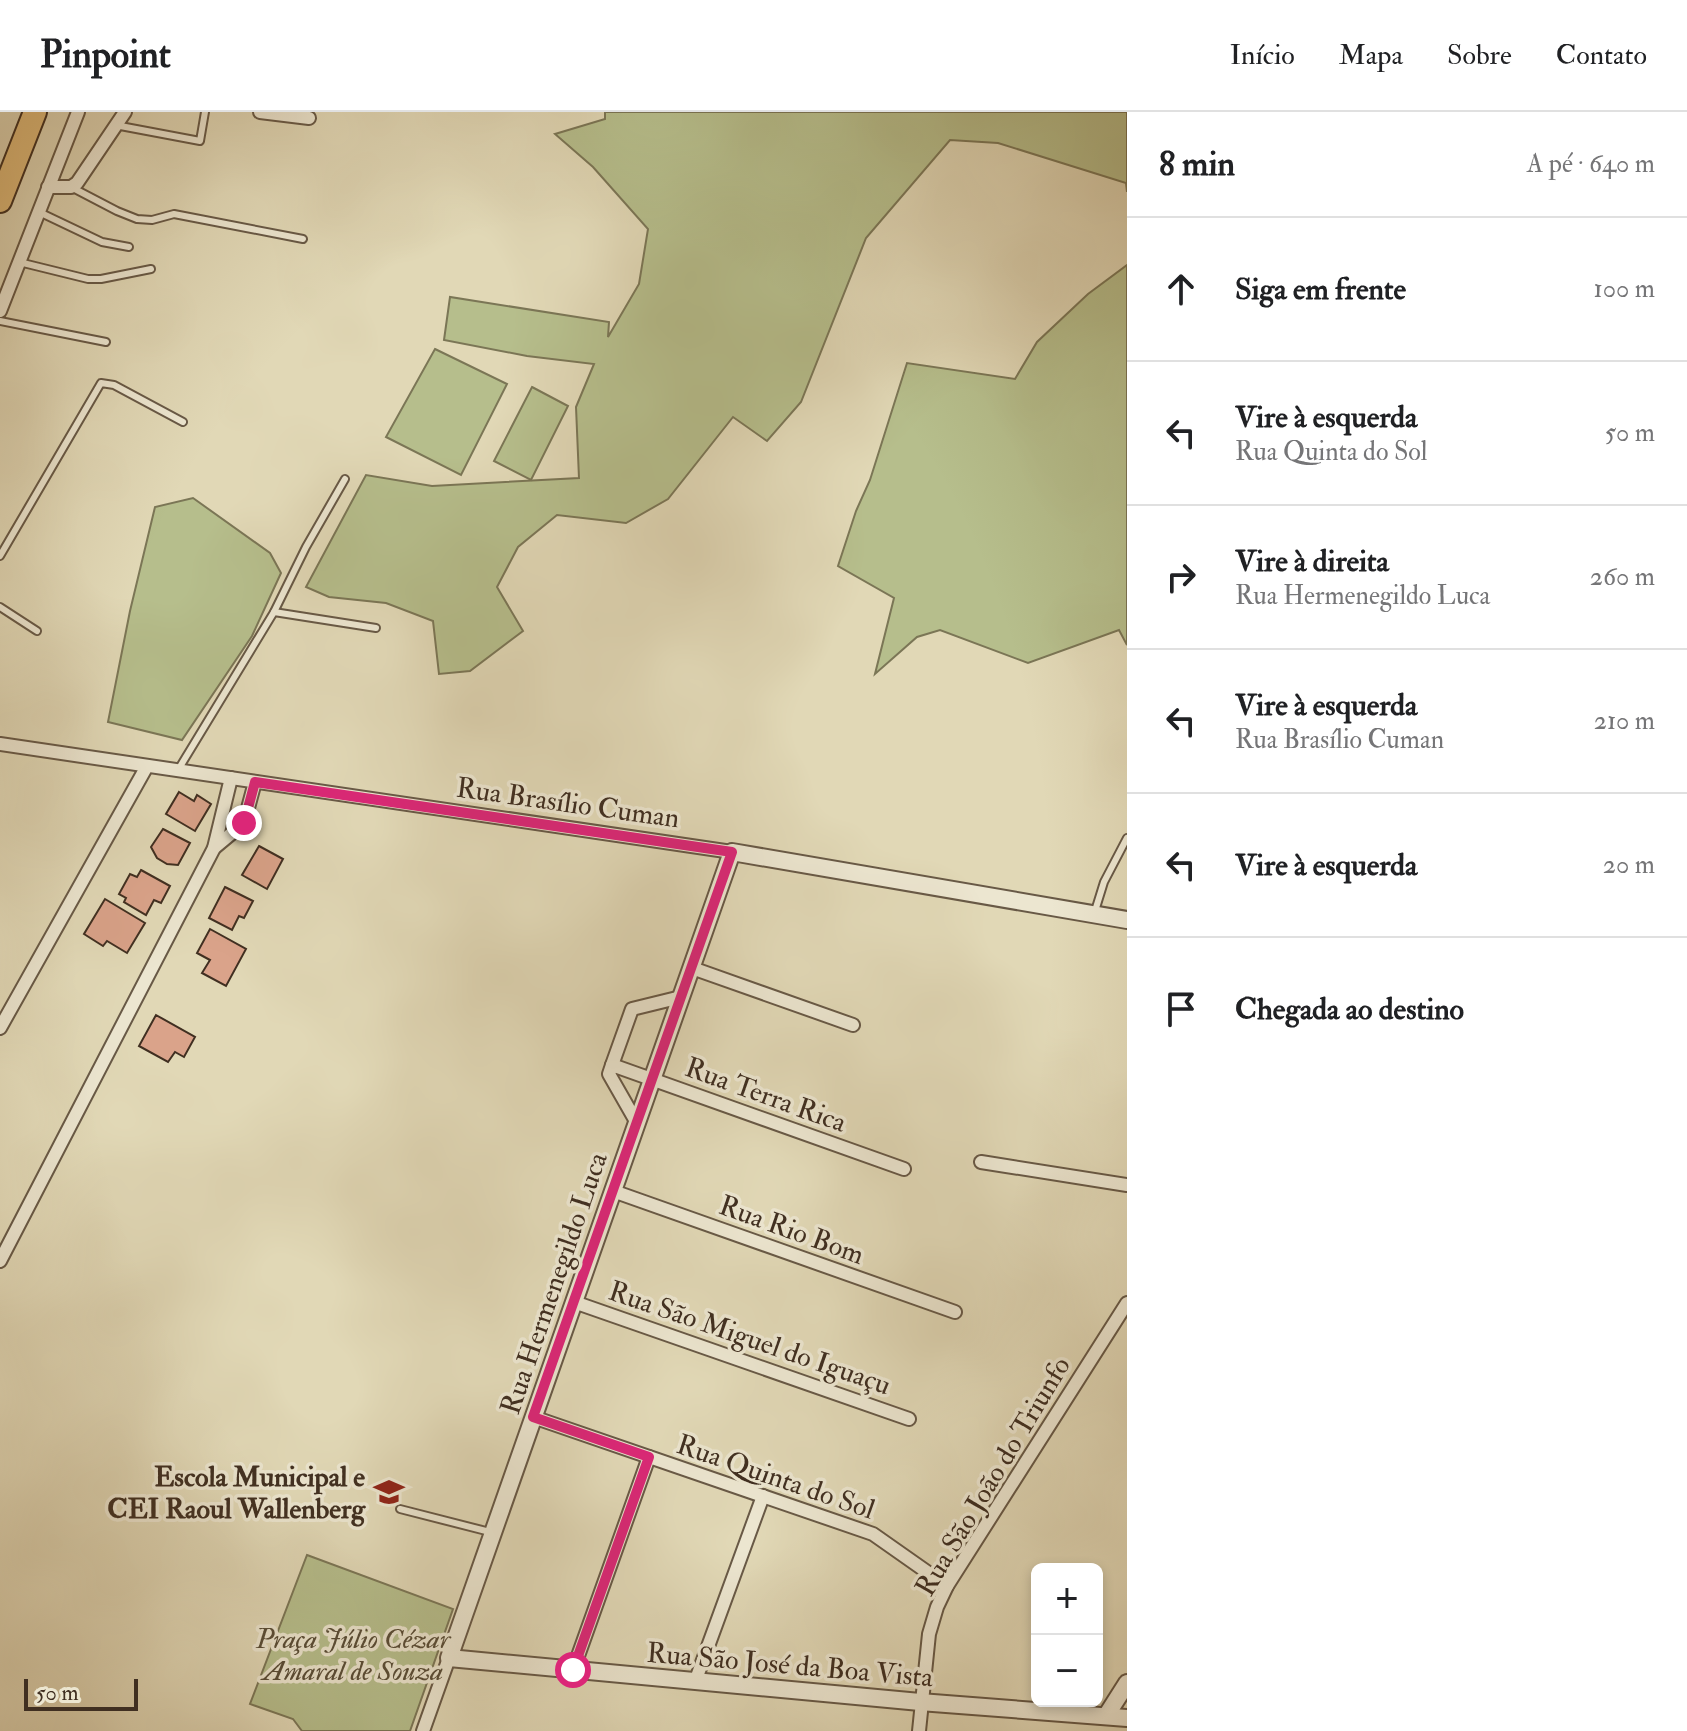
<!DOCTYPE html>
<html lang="pt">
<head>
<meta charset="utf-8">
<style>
  body { margin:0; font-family:"IM FELL Double Pica",serif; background:#f2f2f2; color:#202124 }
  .controls { position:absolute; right:24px; bottom:24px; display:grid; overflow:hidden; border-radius:12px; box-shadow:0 4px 12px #0003 }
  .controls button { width:72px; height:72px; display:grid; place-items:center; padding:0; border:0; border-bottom:2px solid #e0e0e0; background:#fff; color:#202124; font:40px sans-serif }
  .scale { position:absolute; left:24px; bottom:20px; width:114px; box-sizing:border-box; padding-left:8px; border:4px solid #402f21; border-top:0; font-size:22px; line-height:28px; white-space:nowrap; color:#402f21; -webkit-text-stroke:6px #ece6d0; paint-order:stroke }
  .stop { position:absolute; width:24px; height:24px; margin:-18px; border:6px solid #db2777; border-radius:50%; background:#fff }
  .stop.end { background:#db2777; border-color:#fff; box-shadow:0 2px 8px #0008 }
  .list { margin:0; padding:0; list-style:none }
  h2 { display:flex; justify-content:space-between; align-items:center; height:104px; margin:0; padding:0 32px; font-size:34px }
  h2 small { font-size:26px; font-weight:400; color:#757577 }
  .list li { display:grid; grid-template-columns:52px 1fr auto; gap:24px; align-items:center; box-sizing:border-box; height:144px; padding:0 32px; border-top:2px solid #e0e0e0 }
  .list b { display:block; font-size:30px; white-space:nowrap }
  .list p { margin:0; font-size:26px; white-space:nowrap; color:#757577 }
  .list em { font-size:26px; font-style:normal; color:#757577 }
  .icon { flex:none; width:44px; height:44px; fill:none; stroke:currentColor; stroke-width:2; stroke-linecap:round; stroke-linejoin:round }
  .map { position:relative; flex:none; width:1127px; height:1619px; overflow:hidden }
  header { display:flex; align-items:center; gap:48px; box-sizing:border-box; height:112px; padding:0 40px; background:#fff; border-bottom:2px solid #e0e0e0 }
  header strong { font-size:38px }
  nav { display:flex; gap:44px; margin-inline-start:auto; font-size:28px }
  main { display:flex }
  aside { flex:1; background:#fff }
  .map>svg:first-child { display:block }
</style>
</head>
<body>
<header>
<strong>Pinpoint</strong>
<nav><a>Início</a><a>Mapa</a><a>Sobre</a><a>Contato</a></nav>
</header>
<main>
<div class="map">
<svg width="1127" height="1619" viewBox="0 0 1127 1619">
  <rect width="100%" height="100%" fill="#e1d8b6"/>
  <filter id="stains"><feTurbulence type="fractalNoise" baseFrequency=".0025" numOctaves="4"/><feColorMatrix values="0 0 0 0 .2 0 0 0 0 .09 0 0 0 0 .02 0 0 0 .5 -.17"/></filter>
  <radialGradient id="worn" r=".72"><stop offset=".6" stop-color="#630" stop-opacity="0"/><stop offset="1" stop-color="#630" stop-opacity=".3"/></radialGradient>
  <g fill="#b6be8c" stroke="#7b7656" stroke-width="2">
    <polygon points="605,0 1127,0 1127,80 1126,71 998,31 950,28 866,126 801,290 767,329 733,305 668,387 626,411 557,403 518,435 497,475 523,519 470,559 439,562 433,509 386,491 329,485 306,475 366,363 432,374 579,366 576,295 594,252 527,244 444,228 450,185 609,210 608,225 639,172 648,117 593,55 555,22 605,7"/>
    <polygon points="1127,153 1127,533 1119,518 1028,551 940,518 917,525 875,562 894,486 838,454 856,399 870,368 907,251 1015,267 1037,230 1088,182"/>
    <polygon points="435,237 507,272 461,363 386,325"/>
    <polygon points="532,275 568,294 531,368 494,349"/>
    <polygon points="193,386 270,441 281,461 252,524 182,628 108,610 130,499 155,395"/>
    <polygon points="307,1443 453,1497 410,1619 302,1619 293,1607 250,1592"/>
  </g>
  <g fill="#daa38a" stroke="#402f21" stroke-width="2">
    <polygon points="179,680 194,689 197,683 211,692 195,719 166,702"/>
    <polygon points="163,717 190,731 178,753 167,752 157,746 151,735"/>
    <polygon points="259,734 283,747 267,777 242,763"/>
    <polygon points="141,758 170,774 161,791 154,788 146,803 124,790 126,786 119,782 130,762 137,765"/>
    <polygon points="225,775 253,789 244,806 239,804 232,818 209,806"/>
    <polygon points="105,787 145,811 127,841 107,829 103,834 84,822"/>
    <polygon points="210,817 246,837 226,874 202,861 210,848 197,841"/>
    <polygon points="156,903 195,925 184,945 175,940 168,950 139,934"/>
  </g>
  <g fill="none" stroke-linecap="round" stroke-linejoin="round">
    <g stroke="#685946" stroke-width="10">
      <g id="service">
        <polyline points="115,13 200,29 205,0"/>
        <polyline points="71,75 117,99 137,107 152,108 174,102 303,127"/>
        <polyline points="39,100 102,130 129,135"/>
        <polyline points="19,150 88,167 101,167 151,157"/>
        <polyline points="0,209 106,230"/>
        <polyline points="0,444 101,271 114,273 183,310"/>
        <polyline points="0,495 37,519"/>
        <polyline points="274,500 376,516"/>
        <polyline points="178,658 274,500 306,435 345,367"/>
        <polyline points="1095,799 1104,770 1127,726"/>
        <polyline points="400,1397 490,1420"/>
      </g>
    </g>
    <g stroke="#685946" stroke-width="16">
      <g id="minor">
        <polyline points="260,0 309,6"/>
        <polyline points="48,75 71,75 77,71 125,0"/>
        <polyline points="0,199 78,0"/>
        <polyline points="0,632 732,740"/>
        <polyline points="214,736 244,711 255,670"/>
        <polyline points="692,856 853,913"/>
        <polyline points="0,916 147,654"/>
        <polyline points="612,953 904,1057"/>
        <polyline points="637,1011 609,962 612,953 632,897 681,885"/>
        <polyline points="981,1050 1127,1073"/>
        <polyline points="613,1079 955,1200"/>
        <polyline points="0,1149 214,736 231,666"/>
        <polyline points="574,1190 909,1307"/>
        <polyline points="533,1305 873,1422 947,1474"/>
        <polyline points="573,1558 649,1345"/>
        <polyline points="695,1570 763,1384"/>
        <polyline points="423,1619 449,1546"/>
        <polyline points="919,1619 929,1522 937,1495 947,1474 1127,1191"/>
      </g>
    </g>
    <g stroke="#685946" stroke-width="20">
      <g id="tertiary">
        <polyline points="1127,808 732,740 449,1546 920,1590 1127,1606"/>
        <polyline points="1106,1604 1127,1571"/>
      </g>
    </g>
    <g stroke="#402f21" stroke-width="26">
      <polyline id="trunk" points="0,89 35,0"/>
    </g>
    <use href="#service" stroke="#ece6d0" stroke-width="6"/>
    <use href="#minor" stroke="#ece6d0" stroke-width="12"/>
    <use href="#tertiary" stroke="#ece6d0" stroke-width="16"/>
    <use href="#trunk" stroke="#e0bc7b" stroke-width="22"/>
  </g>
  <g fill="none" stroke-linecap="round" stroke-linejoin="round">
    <polyline stroke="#db2777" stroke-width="10" points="244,711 255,670 732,740 533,1305 649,1345 573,1558"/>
  </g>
  <defs>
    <g id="school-bare" transform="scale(2.4)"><path d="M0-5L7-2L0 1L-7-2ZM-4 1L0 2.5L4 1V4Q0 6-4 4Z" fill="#8f2418" stroke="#ece6d0" stroke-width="2.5" paint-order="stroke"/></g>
  </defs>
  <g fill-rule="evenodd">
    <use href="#school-bare" x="389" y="1380"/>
  </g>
  <g text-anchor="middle" stroke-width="7" stroke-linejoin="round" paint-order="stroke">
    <g font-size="28" fill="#402f21" stroke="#ece6d0">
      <text transform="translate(568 690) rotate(8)" y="10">Rua Brasílio Cuman</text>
      <text transform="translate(766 982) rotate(20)" y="10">Rua Terra Rica</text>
      <text transform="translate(792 1117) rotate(20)" y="10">Rua Rio Bom</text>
      <text transform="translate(553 1171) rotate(-71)" y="10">Rua Hermenegildo Luca</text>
      <text transform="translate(750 1225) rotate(19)" y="10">Rua São Miguel do Iguaçu</text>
      <text transform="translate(776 1364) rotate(19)" y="10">Rua Quinta do Sol</text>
      <text transform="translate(992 1364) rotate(-59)" y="10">Rua São João do Triunfo</text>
      <text transform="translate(790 1552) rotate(5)" y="10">Rua São José da Boa Vista</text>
    </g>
    <g font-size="28" font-weight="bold" fill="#402f21" stroke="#ece6d0" text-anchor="end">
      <text x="365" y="1374">Escola Municipal e<tspan x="365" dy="32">CEI Raoul Wallenberg</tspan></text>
    </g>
    <g font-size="28" font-style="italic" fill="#584c36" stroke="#ece6d0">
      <text x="353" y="1536">Praça Júlio Cézar<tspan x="353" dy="32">Amaral de Souza</tspan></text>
    </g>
  </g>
  <rect width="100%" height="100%" filter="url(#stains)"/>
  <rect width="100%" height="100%" fill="url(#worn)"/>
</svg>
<div class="controls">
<button>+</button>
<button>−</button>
</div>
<div class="scale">50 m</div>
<div class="stop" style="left:573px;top:1558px"></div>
<div class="stop end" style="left:244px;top:711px"></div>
</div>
<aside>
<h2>8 min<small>A pé · 640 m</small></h2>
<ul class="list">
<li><svg class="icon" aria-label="ahead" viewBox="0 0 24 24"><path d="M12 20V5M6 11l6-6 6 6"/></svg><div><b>Siga em frente</b></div><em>100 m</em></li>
<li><svg class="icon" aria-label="left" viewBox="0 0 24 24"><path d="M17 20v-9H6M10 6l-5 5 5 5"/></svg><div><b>Vire à esquerda</b><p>Rua Quinta do Sol</p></div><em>50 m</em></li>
<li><svg class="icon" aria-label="right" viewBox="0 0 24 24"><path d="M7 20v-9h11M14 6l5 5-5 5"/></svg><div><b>Vire à direita</b><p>Rua Hermenegildo Luca</p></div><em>260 m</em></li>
<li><svg class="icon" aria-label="left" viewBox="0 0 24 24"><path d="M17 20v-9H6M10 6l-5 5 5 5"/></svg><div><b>Vire à esquerda</b><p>Rua Brasílio Cuman</p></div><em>210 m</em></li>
<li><svg class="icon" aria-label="left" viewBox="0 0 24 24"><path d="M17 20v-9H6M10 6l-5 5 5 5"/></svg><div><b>Vire à esquerda</b></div><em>20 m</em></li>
<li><svg class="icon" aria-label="arrive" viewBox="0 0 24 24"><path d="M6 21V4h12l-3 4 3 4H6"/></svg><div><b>Chegada ao destino</b></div></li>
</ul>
</aside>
</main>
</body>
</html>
